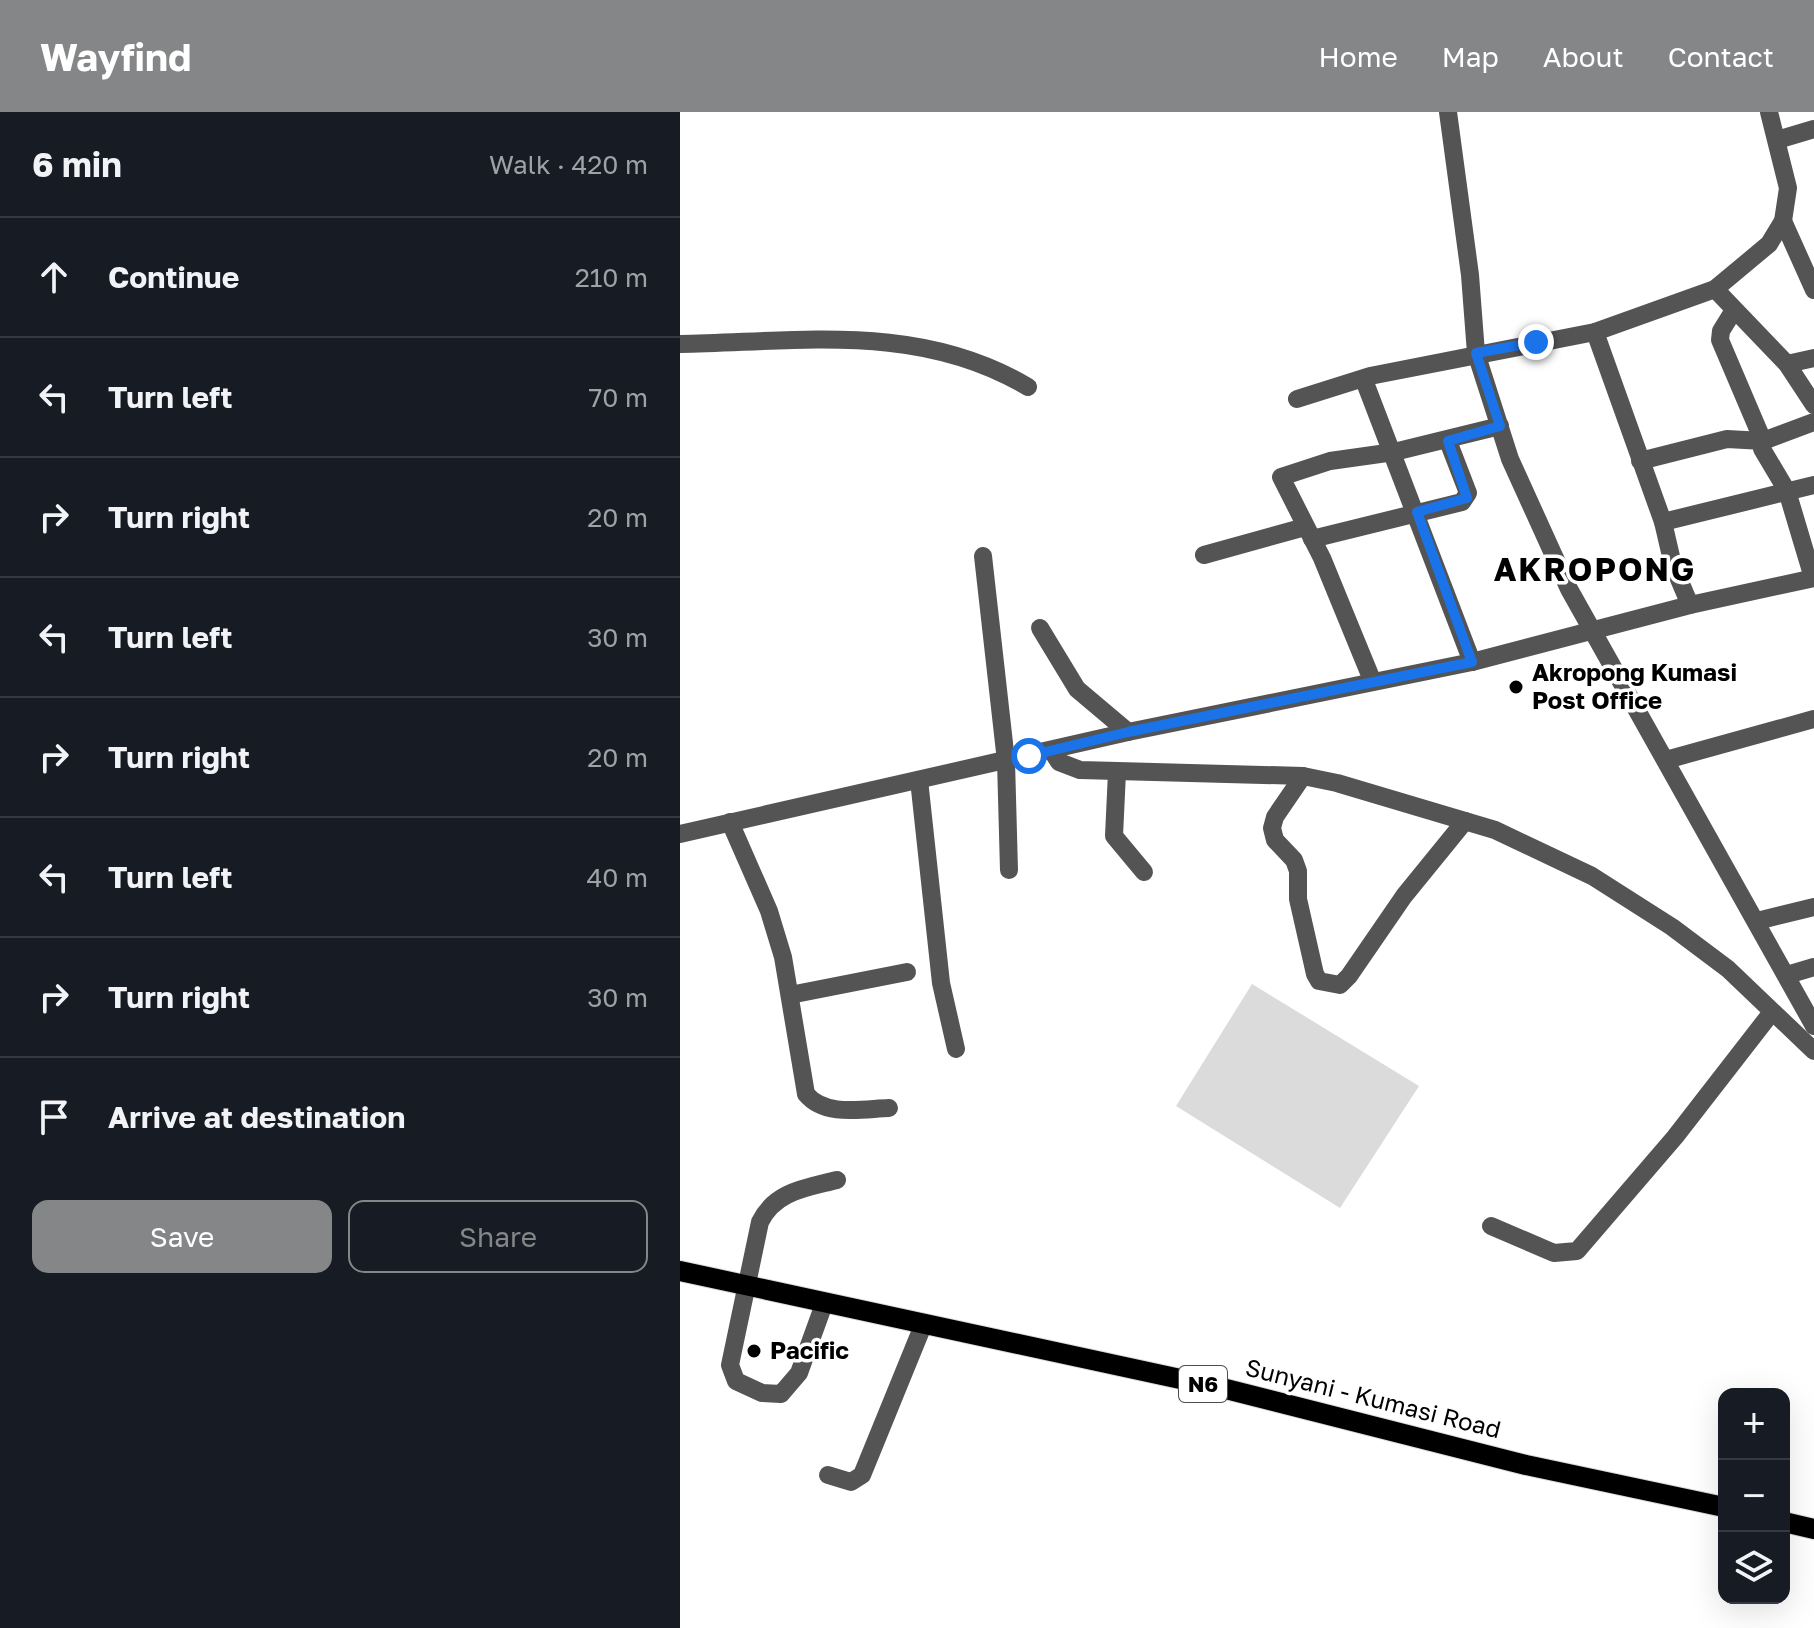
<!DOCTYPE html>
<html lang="en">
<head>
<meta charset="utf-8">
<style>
  body { margin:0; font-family:"Golos Text",sans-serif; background:#20242c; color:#f1f3f6 }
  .controls { position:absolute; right:24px; bottom:24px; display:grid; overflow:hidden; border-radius:16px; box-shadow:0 8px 32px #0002 }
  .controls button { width:72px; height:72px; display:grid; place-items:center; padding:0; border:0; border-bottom:2px solid #363941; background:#171b24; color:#f1f3f6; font:40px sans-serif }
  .stop { position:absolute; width:24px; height:24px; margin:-18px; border:6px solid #1a73e8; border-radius:50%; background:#fff }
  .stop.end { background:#1a73e8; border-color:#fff; box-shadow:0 2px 8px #0008 }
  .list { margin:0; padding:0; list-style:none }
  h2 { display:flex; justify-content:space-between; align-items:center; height:104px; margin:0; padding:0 32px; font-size:34px }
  h2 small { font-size:26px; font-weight:400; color:#9ea1a6 }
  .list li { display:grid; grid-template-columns:52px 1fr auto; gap:24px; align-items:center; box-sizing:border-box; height:120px; padding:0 32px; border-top:2px solid #363941 }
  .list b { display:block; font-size:30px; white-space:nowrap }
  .list em { font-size:26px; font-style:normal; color:#9ea1a6 }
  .actions { display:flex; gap:16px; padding:24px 32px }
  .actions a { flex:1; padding:18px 0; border:2px solid #858687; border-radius:16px; text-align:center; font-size:28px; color:#858687 }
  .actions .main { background:#858687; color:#fff }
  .icon { flex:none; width:44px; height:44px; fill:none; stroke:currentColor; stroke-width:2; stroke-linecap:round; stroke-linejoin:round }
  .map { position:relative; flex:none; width:1134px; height:1516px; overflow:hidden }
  header { display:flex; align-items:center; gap:48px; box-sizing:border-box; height:112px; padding:0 40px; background:#858687; color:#fff }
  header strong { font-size:38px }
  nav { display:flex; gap:44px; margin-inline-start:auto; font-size:28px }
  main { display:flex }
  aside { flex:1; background:#171b24 }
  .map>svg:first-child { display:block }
</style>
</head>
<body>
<header>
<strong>Wayfind</strong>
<nav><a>Home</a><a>Map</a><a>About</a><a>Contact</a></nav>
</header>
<main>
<aside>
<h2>6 min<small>Walk · 420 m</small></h2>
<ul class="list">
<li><svg class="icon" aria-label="ahead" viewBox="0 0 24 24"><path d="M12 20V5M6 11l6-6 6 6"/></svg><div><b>Continue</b></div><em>210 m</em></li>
<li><svg class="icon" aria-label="left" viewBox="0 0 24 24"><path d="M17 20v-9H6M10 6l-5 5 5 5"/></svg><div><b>Turn left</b></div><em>70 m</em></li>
<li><svg class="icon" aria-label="right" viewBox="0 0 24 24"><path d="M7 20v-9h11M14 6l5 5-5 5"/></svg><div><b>Turn right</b></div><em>20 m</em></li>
<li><svg class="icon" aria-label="left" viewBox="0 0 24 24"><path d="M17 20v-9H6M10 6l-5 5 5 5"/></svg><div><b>Turn left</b></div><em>30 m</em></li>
<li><svg class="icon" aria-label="right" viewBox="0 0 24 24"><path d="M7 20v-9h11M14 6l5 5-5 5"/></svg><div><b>Turn right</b></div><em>20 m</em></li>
<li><svg class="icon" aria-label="left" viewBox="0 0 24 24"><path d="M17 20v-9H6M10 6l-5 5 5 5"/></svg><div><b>Turn left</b></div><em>40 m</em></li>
<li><svg class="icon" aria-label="right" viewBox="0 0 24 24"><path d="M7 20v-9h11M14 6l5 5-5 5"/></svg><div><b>Turn right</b></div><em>30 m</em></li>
<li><svg class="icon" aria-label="arrive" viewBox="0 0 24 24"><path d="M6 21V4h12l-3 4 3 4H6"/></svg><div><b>Arrive at destination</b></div></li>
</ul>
<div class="actions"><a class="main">Save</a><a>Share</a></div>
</aside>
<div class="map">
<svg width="1134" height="1516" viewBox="0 0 1134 1516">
  <rect width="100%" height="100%" fill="#fff"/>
  <polygon fill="#dbdbdb" points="572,872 739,974 660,1096 496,994"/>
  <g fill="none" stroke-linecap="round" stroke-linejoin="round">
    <g stroke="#dbdbdb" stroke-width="22">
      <g id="major">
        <polyline points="0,1159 542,1276 846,1353 1044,1395"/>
        <polyline points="1104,1410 1134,1417"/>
      </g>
    </g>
    <g stroke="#545454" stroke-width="18">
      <polyline points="768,0 790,163 796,241 830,347 889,477 1134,914"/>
      <polyline points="1097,28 1134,17"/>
      <polyline points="1103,109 1134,178"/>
      <polyline points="1035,177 1107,252 1134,293"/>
      <polyline points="915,220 983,410 993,453 1010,493"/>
      <path d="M0,232c120,-2 239,-22 348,43"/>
      <polyline points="1107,252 1134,246"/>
      <polyline points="684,268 792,550"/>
      <polyline points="617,287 690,264 915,220 1035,177 1089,132 1103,109 1108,76 1089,0"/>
      <polyline points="960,349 1047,327 1083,329 1040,228 1041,219 1054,198"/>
      <polyline points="983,410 1134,373"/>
      <polyline points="632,427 782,390 788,381 768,329"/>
      <polyline points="524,443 625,415"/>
      <polyline points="303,444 326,649 329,758"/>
      <polyline points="1133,466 1107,379 1082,337 1083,329 1134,310"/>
      <polyline points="360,516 397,577 448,620"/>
      <polyline points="692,568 642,446 601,365 650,349 714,340 820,314"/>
      <polyline points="372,639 379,650 400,658 623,664 657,671 815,718 912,764 992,815 1048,857 1134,939"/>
      <polyline points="986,648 1134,607"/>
      <polyline points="437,660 434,724 464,760"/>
      <polyline points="623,664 595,705 592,716 595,728 614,748 618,759 618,787 635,862 639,869 660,873 669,864 724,784 785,709"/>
      <polyline points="239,668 261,871 276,937"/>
      <path d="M50,710l39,89 14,46 23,137c19,23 56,15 83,14"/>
      <polyline points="0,722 448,620 792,550 1010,493 1134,466"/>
      <polyline points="1077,809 1134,795"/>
      <polyline points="1107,863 1134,855"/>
      <polyline points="110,883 227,860"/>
      <polyline points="811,1114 874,1141 897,1139 995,1025 1092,900"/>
      <path d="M144,1192l-25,69 -18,21 -19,-1 -26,-12 -6,-16 30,-143c15,-31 46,-34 77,-42"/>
      <polyline points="148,1363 171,1370 182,1363 244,1211"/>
    </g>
    <use href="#major" stroke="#000" stroke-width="20"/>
  </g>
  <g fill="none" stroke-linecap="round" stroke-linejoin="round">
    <polyline stroke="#1a73e8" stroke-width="10" points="349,644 448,620 792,550 737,400 787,386 768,329 820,314 796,241 856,230"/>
  </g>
  <g fill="#000" stroke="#fff" stroke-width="3">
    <circle cx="836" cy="575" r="8"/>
    <circle cx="74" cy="1239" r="8"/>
  </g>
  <g text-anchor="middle" stroke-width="7" stroke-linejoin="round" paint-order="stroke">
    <rect fill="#fff" stroke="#4c4c4c" stroke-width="2" x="499" y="1254" width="48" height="36" rx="6"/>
    <g font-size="22" font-weight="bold" fill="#000">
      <text x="523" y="1280">N6</text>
    </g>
    <g font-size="24" font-weight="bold" fill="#000" stroke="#fff" text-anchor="start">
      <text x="852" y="569">Akropong Kumasi<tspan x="852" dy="28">Post Office</tspan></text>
      <text x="90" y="1247">Pacific</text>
    </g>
    <g font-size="24" fill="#000" stroke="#fff">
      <text transform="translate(693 1287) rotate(14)" y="8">Sunyani - Kumasi Road</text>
    </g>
    <g font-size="32" font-weight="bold" letter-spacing="2" fill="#000" stroke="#fff">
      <text x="915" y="469">AKROPONG</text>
    </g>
  </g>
</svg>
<div class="controls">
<button>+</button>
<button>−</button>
<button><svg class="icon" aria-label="layers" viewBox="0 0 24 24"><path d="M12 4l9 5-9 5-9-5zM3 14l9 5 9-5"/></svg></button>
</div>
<div class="stop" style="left:349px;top:644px"></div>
<div class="stop end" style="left:856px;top:230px"></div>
</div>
</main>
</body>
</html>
